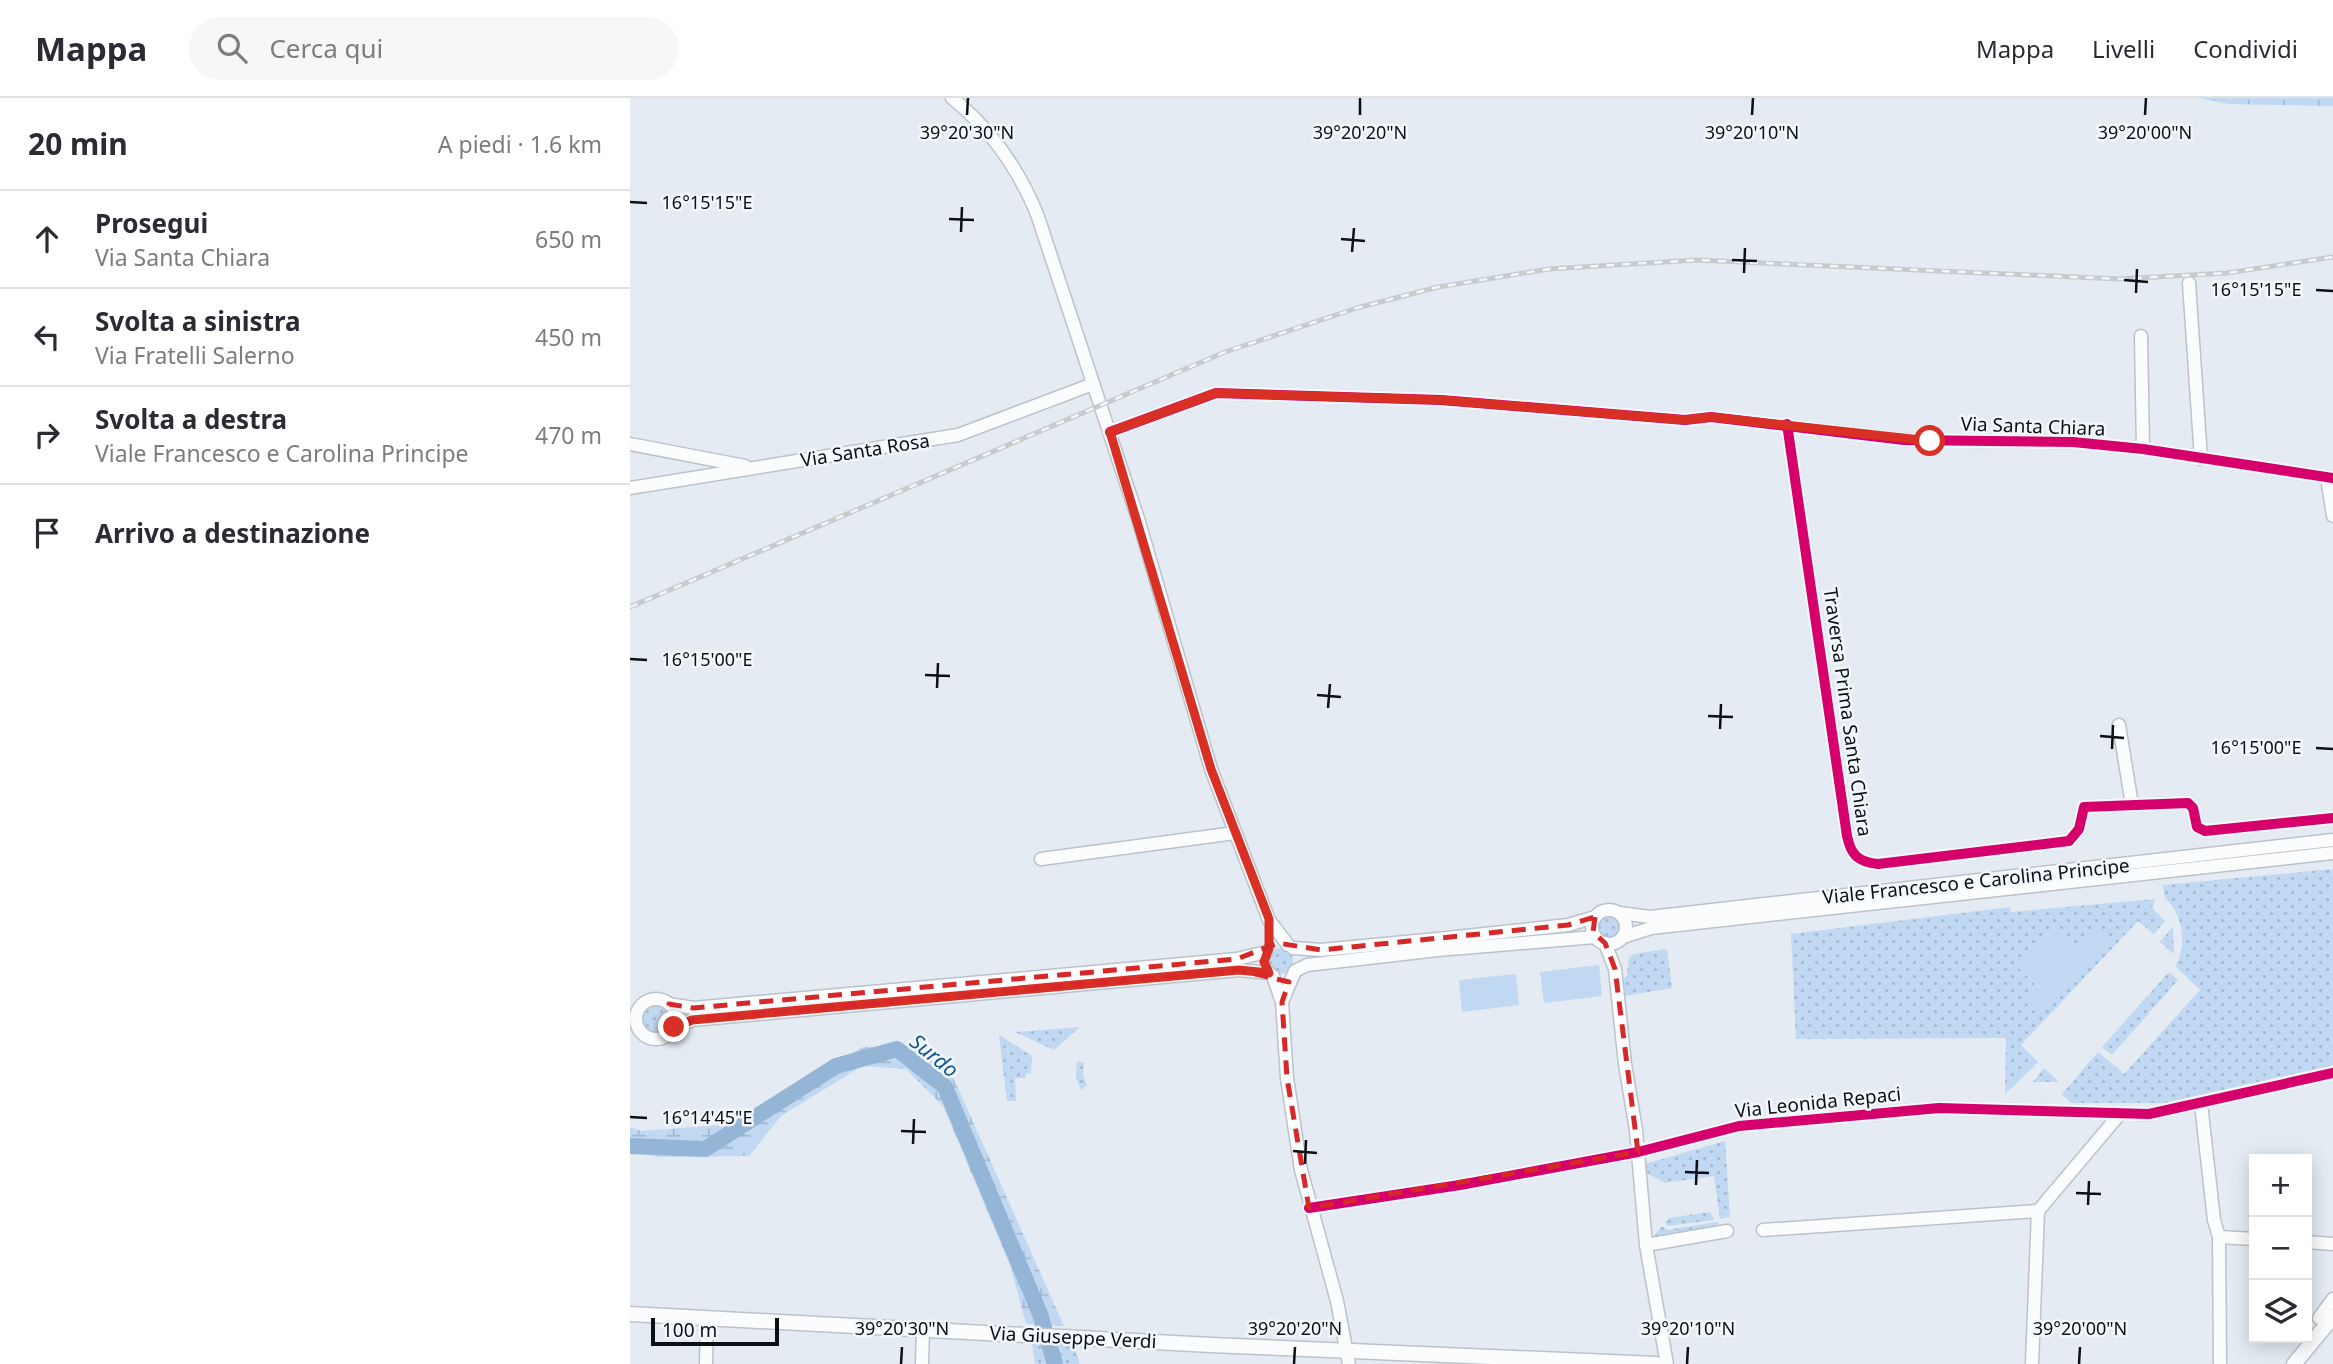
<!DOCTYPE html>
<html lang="it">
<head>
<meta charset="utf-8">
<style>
  body { margin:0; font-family:"Noto Sans",sans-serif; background:#f7f7f7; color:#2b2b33 }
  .controls { position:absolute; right:21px; bottom:21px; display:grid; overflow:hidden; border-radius:0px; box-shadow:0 4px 18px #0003 }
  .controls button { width:63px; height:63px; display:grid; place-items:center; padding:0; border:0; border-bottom:2px solid #e1e1e2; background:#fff; color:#2b2b33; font:35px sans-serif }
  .scale { position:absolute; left:21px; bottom:18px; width:128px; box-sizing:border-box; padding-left:7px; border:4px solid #0c1014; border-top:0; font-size:19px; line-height:24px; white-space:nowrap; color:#0c1014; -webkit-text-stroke:5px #f2f7fc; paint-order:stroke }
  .stop { position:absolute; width:21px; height:21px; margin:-16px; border:5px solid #d93025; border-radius:50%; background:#fff }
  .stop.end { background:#d93025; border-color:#fff; box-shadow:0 2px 7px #0008 }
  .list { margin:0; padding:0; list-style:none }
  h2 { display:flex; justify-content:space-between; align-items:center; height:91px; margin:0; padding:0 28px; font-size:30px }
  h2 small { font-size:23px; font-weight:400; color:#7c7c81 }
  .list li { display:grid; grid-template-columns:46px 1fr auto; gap:21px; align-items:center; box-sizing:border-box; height:98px; padding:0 28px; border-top:2px solid #e1e1e2 }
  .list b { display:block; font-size:26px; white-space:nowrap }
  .list p { margin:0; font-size:23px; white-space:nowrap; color:#7c7c81 }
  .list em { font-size:23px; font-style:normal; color:#7c7c81 }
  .icon { flex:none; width:38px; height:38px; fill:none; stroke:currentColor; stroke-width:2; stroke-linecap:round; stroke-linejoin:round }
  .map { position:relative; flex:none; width:1703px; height:1266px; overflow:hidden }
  header { display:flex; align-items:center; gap:42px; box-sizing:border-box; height:98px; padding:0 35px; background:#fff; border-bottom:2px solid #e1e1e2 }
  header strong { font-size:33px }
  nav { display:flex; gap:38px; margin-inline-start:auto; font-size:24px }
  .search { width:490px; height:63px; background:#f7f7f7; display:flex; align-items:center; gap:18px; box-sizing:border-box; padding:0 24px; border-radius:38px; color:#7c7c81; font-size:26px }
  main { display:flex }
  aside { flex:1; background:#fff }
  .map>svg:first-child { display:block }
</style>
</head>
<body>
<header>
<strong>Mappa</strong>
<div class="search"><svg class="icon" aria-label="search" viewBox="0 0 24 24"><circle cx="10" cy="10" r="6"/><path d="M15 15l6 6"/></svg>Cerca qui</div>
<nav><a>Mappa</a><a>Livelli</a><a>Condividi</a></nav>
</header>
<main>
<aside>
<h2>20 min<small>A piedi · 1.6 km</small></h2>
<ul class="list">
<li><svg class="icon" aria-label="ahead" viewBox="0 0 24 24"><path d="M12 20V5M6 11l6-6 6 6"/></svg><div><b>Prosegui</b><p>Via Santa Chiara</p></div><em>650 m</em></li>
<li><svg class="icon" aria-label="left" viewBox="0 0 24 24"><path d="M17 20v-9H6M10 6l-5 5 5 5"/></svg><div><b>Svolta a sinistra</b><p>Via Fratelli Salerno</p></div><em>450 m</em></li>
<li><svg class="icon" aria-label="right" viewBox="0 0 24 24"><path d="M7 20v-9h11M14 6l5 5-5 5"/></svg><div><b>Svolta a destra</b><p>Viale Francesco e Carolina Principe</p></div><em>470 m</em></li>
<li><svg class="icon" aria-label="arrive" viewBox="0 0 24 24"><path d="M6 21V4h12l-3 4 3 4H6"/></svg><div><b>Arrivo a destinazione</b></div></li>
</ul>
</aside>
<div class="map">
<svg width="1703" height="1266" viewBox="0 0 1703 1266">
  <defs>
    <pattern id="green-dots" width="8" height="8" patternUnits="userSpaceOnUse" patternTransform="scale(1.75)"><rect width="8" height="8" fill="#c0d8f1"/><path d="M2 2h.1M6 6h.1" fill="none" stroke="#a4b8ce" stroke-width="1.8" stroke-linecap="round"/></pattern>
    <pattern id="wetland-marsh" width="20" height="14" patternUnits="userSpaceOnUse" patternTransform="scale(1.75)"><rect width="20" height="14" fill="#c0d8f1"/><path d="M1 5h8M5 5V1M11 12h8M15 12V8" fill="none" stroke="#a4b8ce"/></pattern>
  </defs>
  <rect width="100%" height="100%" fill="#e4ebf3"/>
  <g fill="url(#green-dots)" fill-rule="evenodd">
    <path d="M1703,771v198l-168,36h-94l-9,-9 36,-42 26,22 76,-84 -25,-24c13,-19 8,-53 -10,-68l-2,-13z"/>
    <path d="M1525,801l-3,9 13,13 -11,13 -16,-13 -117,124 17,17 -33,32 1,-56 -210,1 -5,-105 219,-27 1,5zM1428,829l21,21 29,-7 -70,73 -12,-11 14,-14 -21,-21z"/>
    <circle cx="979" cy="829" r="13"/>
    <polygon points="1542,830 1543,831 1544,856 1530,844"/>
    <circle cx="650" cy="863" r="13"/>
    <polygon points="1037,851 1042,890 994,898 993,881 997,878 999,860 1003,856"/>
    <polygon points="1539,874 1548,882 1482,957 1472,949"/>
    <circle cx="26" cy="921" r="13"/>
    <polygon points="450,929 424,952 385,934"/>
    <polygon points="369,937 402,958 401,976 396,975 396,980 385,980 386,1003 377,1003"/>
    <polygon points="447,963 454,965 453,977 457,987 451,992 446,980"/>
    <polygon points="1414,970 1429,984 1403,984"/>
    <polygon points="1095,1043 1100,1119 1090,1121 1084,1078 1035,1085 1017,1075 1015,1066"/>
    <polygon points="1080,1114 1084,1122 1038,1128 1035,1124 1039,1120"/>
    <polygon points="1087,1124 1089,1126 1084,1132 1026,1142 1025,1137 1032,1128 1037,1132"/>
    <polygon points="402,1245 444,1248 450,1266 405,1266"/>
  </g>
  <g fill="url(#wetland-marsh)">
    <polygon points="1569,0 1703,0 1703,8 1599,6"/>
    <polygon points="283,947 323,979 434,1228 396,1226 381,1170 313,1008 276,971 232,968 151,1018 119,1058 27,1059 0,1053 0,1029 11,1033 103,1026 233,949"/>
  </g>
  <g fill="#c0d8f1">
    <polygon points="1428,829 1449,849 1467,831 1479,842 1408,916 1396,905 1410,890 1389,870"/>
    <polygon points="969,867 972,898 914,905 910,874"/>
    <polygon points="886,876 889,907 832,914 829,882"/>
  </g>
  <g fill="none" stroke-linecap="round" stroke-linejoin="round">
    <polyline stroke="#94b5d6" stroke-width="16" points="0,1048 75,1051 206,968 267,951 315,989 410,1216 425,1266"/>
    <g stroke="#bcc2c9" stroke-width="15">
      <g id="minor">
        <path d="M322,0c40,32 66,70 85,116l102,308 72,247 58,151 19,25"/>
        <polyline points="1559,185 1571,361"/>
        <polyline points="1511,238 1513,351"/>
        <path d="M1157,326l60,412c4,19 11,26 31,28l191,-23 10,-12 5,-22 104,-4 5,5 4,19 8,4 128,-13"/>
        <polyline points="480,334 586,295 811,302 1055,322 1081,319 1274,342 1443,344 1513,351 1703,380"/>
        <polyline points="0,346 115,368"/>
        <polyline points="1697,379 1703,418"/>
        <polyline points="0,390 328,337 463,286"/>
        <polyline points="1489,627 1502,707"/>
        <polyline points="411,761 605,735"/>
        <circle cx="979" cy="829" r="17"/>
        <polyline points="990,815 1020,819 1703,742"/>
        <polyline points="993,839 1021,830 1703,755"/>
        <polyline points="975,845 985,871 995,966 1006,1032 1016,1147 1037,1266"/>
        <polyline points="663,850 691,852 807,841 938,827 965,819"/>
        <polyline points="643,878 652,904 657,980 671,1072 707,1203 719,1266"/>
        <circle cx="26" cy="921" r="20"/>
        <polyline points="652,904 665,873 677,867 808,852 965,839"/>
        <polyline points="39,906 63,910 607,861 636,854"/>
        <polyline points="44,929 63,922 609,872 639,875"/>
        <polyline points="1571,1006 1584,1122 1589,1139 1590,1266"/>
        <polyline points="679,1110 830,1087 1008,1054 1109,1028 1309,1010 1519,1016 1703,975"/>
        <polyline points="1133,1132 1408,1113"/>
        <polyline points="1589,1139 1624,1141"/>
        <polyline points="1677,1144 1703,1146"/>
        <polyline points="1016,1147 1097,1133"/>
        <polyline points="1689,1220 1703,1201"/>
        <polyline points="76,1266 77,1220"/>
        <polyline points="292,1266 293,1231"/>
        <polyline points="1402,1266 1408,1113 1489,1017"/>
      </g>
    </g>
    <g stroke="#bcc2c9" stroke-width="17">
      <g id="major">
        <polyline points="0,1216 581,1247 1026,1266"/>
        <polyline points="1664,1266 1703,1219"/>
      </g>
    </g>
    <use href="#minor" stroke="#fbfcfd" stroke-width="12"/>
    <use href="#major" stroke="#fbfcfd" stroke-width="14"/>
    <g stroke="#c8cacc" stroke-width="5">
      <polyline id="rail" points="0,509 595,254 727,210 808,189 919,171 1067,162 1489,181 1597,175 1703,159"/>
    </g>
    <use href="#rail" stroke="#f2f7fc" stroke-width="2.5" stroke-dasharray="8" stroke-linecap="butt"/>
    <g stroke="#f2f7fc" stroke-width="15">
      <g id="cycleway">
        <path d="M1157,326l60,412c4,19 11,26 31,28l191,-23 10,-12 5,-22 104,-4 5,5 4,19 8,4 128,-13"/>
        <polyline points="480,334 586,295 811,302 1055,322 1081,319 1274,342 1443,344 1513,351 1703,380"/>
        <polyline points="679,1110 830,1087 1008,1054 1109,1028 1309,1010 1519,1016 1703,975"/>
      </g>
    </g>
    <use href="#cycleway" stroke="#d6006c" stroke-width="10"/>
  </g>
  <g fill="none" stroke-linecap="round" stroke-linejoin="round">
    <polyline stroke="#d93025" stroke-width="9" points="44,929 62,922 609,872 639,875 634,864 639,850 639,821 581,671 480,334 586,295 811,302 1055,322 1081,319 1300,343"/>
  </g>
  <path fill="none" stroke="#d62828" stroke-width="5" stroke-dasharray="14 9" stroke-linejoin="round" d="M965,819l-2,15 12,11 10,26 23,183 -329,56 -22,-130 -5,-76 7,-20 -50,-12 -546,50 -19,7 -5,-23 24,4 544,-49 41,-16 43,7 247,-25z"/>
  <path fill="none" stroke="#0c1014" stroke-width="2.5" d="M337,17l1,-17M730,17v-17M1122,17l1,-17M1515,17l1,-17M0,104l17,1M319,121l25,1M331,134l1,-25M711,141l24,2M722,154l2,-24M1102,162l25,1M1114,175l1,-25M1494,182l24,2M1686,192l17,1M1506,195l1,-24M0,561l17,1M295,577l25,1M307,590l1,-25M687,597l24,2M698,610l2,-24M1078,618l25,1M1090,631l1,-25M1470,638l24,2M1686,650l17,1M1482,651l1,-24M0,1019l17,1M271,1033l25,1M283,1046l1,-25M663,1053l24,2M675,1066l1,-24M1055,1074l24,1M1066,1087l1,-25M1446,1095l25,1M1458,1107l1,-24M271,1266l1,-17M664,1266l1,-17M1057,1266l1,-17M1449,1266l1,-17"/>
  <g text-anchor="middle" stroke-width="5" stroke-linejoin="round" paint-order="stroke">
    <g font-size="19" fill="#0c1014" stroke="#f2f7fc">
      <text transform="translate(1403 328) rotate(2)" y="7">Via Santa Chiara</text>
      <text transform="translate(235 352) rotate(-9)" y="7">Via Santa Rosa</text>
      <text transform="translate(1218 614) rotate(82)" y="7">Traversa Prima Santa Chiara</text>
      <text transform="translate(1346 783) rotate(-6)" y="7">Viale Francesco e Carolina Principe</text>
      <text transform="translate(1188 1004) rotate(-6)" y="7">Via Leonida Repaci</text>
      <text transform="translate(443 1239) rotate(3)" y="7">Via Giuseppe Verdi</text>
    </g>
    <g font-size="21" font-style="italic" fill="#14558d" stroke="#f2f7fc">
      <text transform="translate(304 958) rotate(39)" y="7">Surdo</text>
    </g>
  </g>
  <g font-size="18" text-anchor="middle" fill="#0c1014" stroke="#f2f7fc" stroke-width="5" stroke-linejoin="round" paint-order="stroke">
    <text x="337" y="41">39°20'30"N</text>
    <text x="730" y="41">39°20'20"N</text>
    <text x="1122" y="41">39°20'10"N</text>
    <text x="1515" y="41">39°20'00"N</text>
    <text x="77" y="111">16°15'15"E</text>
    <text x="1626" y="198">16°15'15"E</text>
    <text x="77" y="568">16°15'00"E</text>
    <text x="1626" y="656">16°15'00"E</text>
    <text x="77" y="1026">16°14'45"E</text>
    <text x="272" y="1237">39°20'30"N</text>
    <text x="665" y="1237">39°20'20"N</text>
    <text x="1058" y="1237">39°20'10"N</text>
    <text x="1450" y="1237">39°20'00"N</text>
  </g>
</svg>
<div class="controls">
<button>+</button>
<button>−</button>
<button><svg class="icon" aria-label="layers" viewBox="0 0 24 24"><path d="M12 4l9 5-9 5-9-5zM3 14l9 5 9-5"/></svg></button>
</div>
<div class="scale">100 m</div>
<div class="stop" style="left:1300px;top:343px"></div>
<div class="stop end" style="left:44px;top:929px"></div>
</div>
</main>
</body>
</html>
